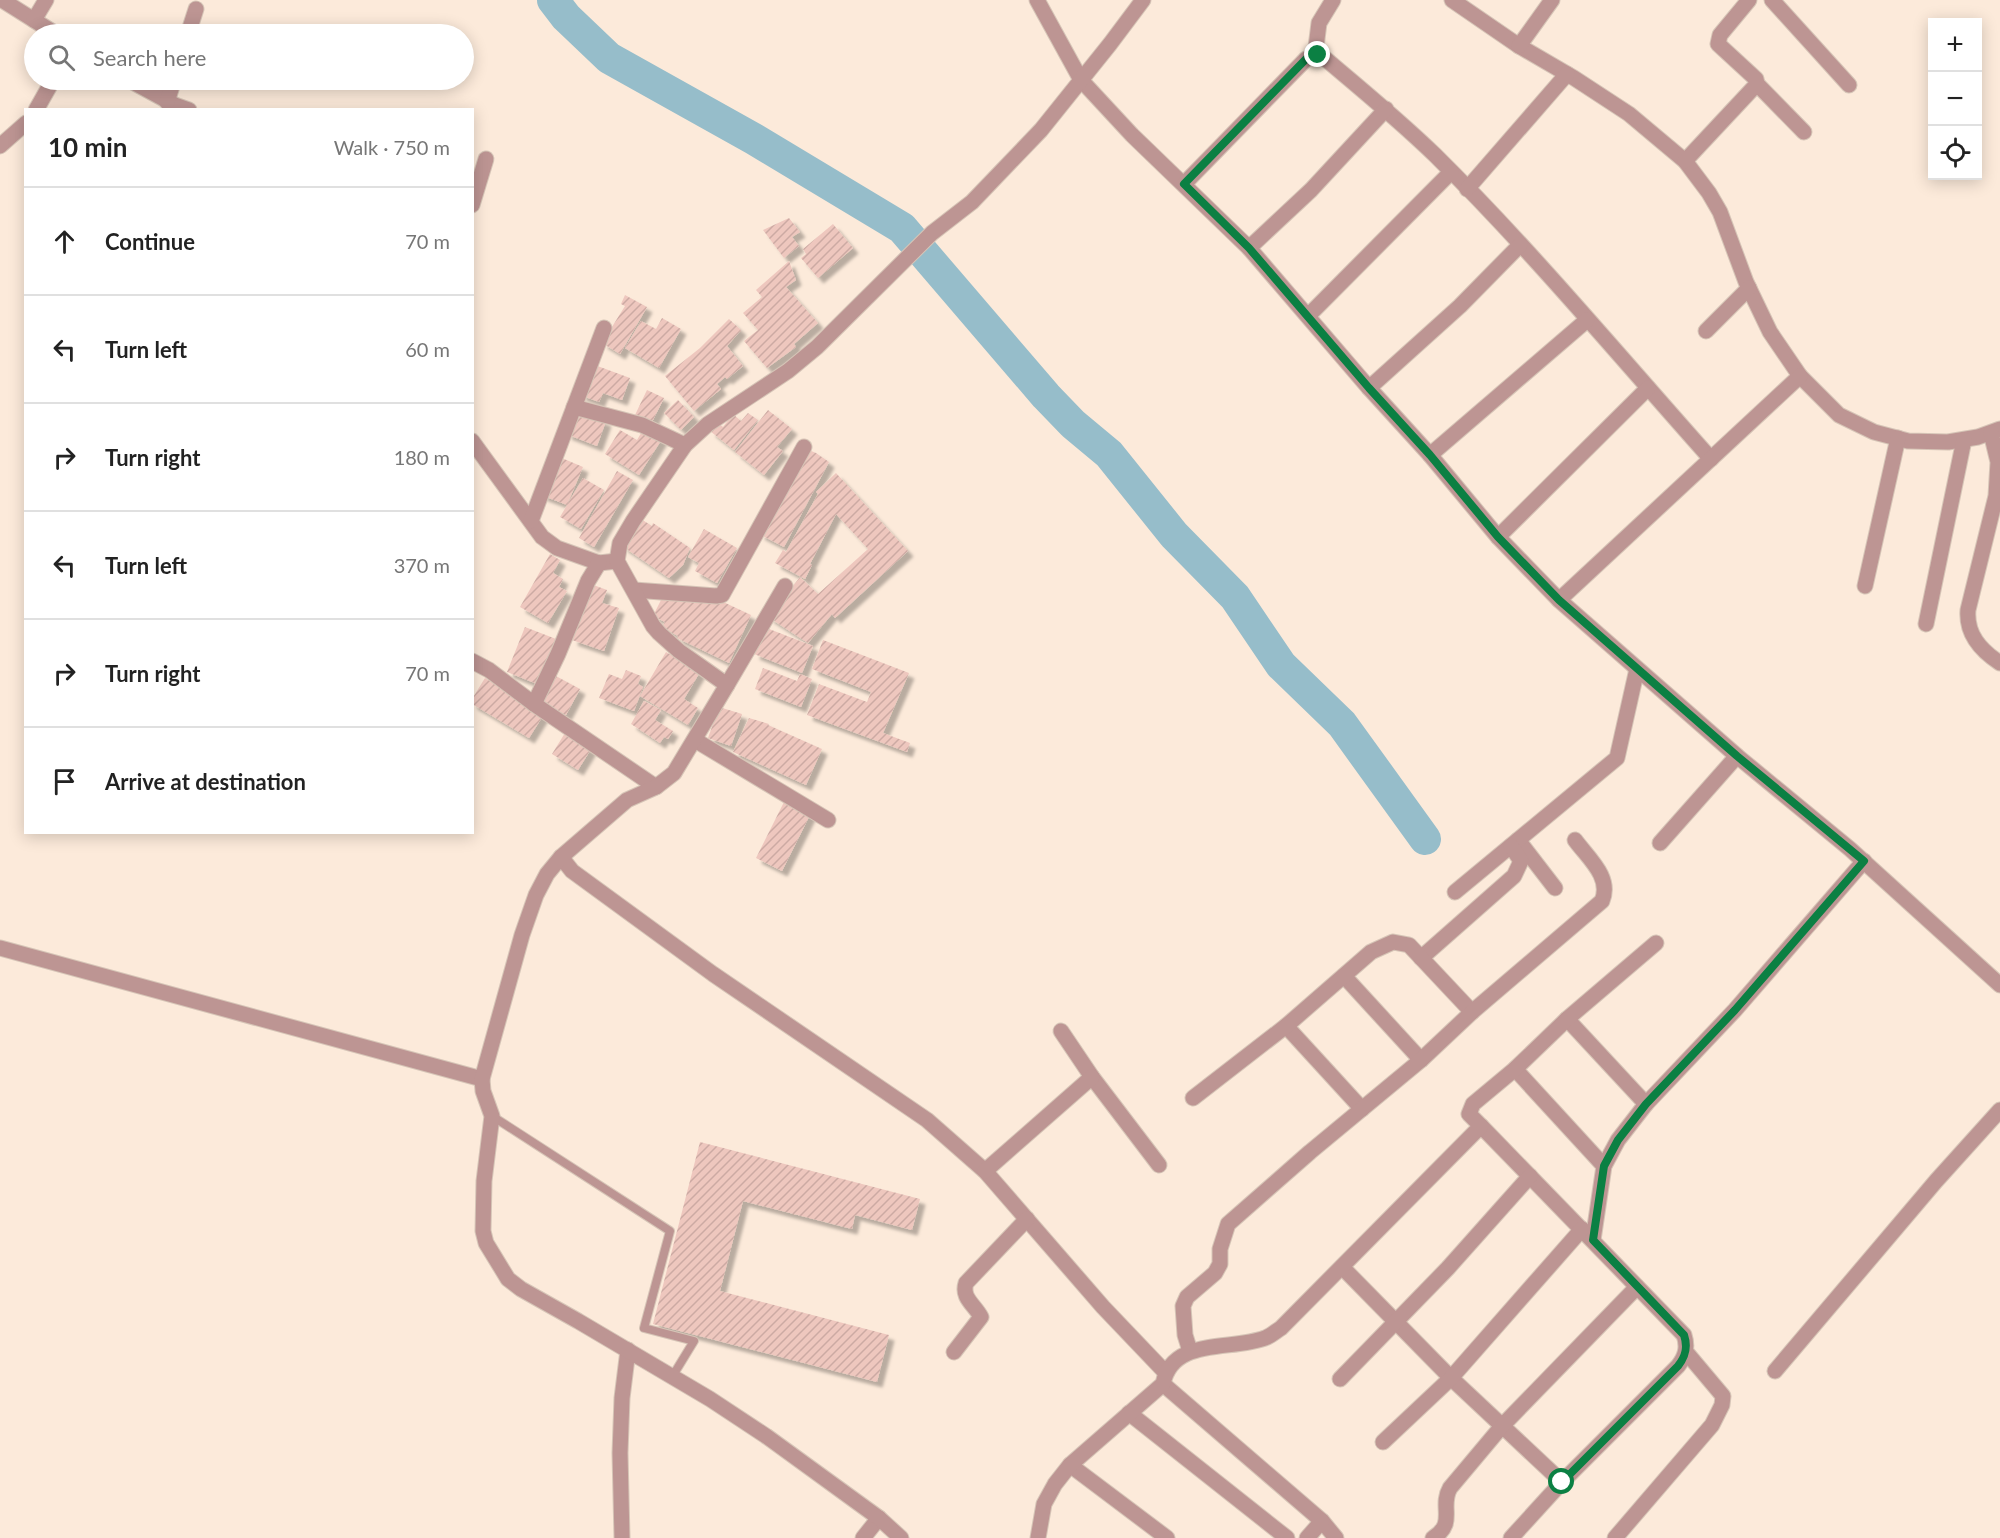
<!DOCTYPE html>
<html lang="en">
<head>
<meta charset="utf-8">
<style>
  body { margin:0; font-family:Lato,sans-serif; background:#f6f6f6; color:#222 }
  .controls { position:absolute; right:18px; top:18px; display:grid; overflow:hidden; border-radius:0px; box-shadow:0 3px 15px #0003 }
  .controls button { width:54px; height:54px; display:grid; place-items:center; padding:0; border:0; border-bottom:2px solid #e0e0e0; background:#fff; color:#222; font:30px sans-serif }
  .stop { position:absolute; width:18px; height:18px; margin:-14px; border:4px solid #0b8043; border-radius:50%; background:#fff }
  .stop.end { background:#0b8043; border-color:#fff; box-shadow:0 2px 6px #0008 }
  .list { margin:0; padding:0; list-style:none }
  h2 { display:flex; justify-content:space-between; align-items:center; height:78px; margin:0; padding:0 24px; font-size:26px }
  h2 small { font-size:20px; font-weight:400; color:#767676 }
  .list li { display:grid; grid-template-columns:39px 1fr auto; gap:18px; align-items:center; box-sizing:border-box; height:108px; padding:0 24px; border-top:2px solid #e0e0e0 }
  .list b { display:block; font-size:22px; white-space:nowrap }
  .list em { font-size:20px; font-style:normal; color:#767676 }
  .icon { flex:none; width:33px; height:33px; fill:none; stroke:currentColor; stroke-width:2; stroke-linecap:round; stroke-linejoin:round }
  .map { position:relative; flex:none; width:2000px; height:1538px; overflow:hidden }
  .search { position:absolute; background:#fff; box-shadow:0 3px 15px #0003; left:24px; top:24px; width:450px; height:66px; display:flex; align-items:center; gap:15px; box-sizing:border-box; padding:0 21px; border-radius:33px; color:#767676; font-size:22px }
  .panel { position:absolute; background:#fff; box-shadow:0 3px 15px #0003; left:24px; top:108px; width:450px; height:726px; border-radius:0px }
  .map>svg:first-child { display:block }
</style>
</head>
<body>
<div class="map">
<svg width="2000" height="1538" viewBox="0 0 2000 1538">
  <defs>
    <pattern id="building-hatch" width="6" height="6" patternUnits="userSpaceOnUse" patternTransform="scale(1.5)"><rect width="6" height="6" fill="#eec7be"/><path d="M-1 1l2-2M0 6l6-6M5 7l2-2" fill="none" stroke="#ccaaa3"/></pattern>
    <filter id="shadow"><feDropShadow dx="5.5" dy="5.5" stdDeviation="1.5" flood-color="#0004"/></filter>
  </defs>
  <rect width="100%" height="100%" fill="#fceada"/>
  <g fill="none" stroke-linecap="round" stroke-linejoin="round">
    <polyline stroke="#96bdca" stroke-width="32" points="553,0 566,17 609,58 754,139 902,228 1046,396 1073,424 1109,454 1174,535 1235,597 1281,665 1342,724 1425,839"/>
  </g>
  <g fill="url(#building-hatch)" filter="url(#shadow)">
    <polygon points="789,218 800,232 792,237 799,246 784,258 763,230"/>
    <polygon points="833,224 853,248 818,278 801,258 806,254 803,249"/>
    <polygon points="789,261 796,280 786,287 818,323 794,344 796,347 767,368 744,341 758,330 743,313 762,297 756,290"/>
    <polygon points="625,295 647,307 620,354 602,343 625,306 621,304"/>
    <polygon points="662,318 681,329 659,368 625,348 641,321 656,329"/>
    <polygon points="729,319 741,330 727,346 743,366 727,379 725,377 717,384 721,389 694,411 665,376 700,348"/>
    <polygon points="592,364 630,378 622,400 603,393 599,402 580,395"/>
    <polygon points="647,390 664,398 652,422 635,415"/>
    <polygon points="678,400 694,417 681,430 664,413"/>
    <polygon points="575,409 606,421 597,446 566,434"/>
    <polygon points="768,410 792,429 777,447 783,451 764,475 735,452"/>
    <polygon points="748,413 758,420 734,450 710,431 717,422 723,427 733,414 741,421"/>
    <polygon points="644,428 662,439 639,475 605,454 620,430 637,440"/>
    <polygon points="804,448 816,453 829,462 784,547 759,534"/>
    <polygon points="557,456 583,467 567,505 583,478 604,490 581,529 560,517 567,505 541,495"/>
    <polygon points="617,471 633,480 594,547 579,538"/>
    <polygon points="836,473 908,551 835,618 832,614 808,643 768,617 800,577 818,594 868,549 836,514 810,564 812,565 805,579 775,563 783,550 786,552 818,494 816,492"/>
    <polygon points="641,519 652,526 653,523 690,548 683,565 669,578 622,546"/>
    <polygon points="704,529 737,548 717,583 695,571 699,563 688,557"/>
    <polygon points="550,554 560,560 553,573 563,579 559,587 567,591 548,623 520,607"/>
    <polygon points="588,583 607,590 602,603 619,608 604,651 572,640"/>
    <polygon points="664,594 719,600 751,615 729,663 677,638 678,636 662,627 665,622 653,616"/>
    <polygon points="525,627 556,639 537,684 507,672"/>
    <polygon points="764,627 813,646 802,673 754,654"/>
    <polygon points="823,640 909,673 883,733 910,743 907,752 807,715 819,684 867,702 871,692 812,669"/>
    <polygon points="666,652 700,672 684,699 698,708 688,725 640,696"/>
    <polygon points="763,668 797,681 800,674 812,679 801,707 755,689"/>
    <polygon points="626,670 641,676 638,684 643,687 634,711 599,698 609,674 622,679"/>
    <polygon points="554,675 580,689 566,715 540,701"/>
    <polygon points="485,678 544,714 529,738 472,704 472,699"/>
    <polygon points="644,701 661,710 655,720 673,731 668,739 664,737 660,743 631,724"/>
    <polygon points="719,707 742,714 731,746 708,738"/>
    <polygon points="749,718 769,724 768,725 822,749 806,785 733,752"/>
    <polygon points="565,733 591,749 578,770 552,754"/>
    <polygon points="786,798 812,811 782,871 756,858"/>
    <polygon points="700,1142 920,1199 912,1230 855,1215 852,1229 743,1201 720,1291 889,1335 877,1382 653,1324"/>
  </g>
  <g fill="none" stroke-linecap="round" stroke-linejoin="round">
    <g stroke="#d6c5b7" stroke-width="10">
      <polyline id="service" points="492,1116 670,1231 644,1328 694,1341 672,1377"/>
    </g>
    <g stroke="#d6c5b7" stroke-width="17">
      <g id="minor">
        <polyline points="2,0 56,34"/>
        <polyline points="1037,0 1081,80 1132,135 1249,248 1369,388 1430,455 1498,537 1559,600 1737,756 1850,849 2000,985"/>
        <polyline points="1452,0 1519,46 1574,78 1629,114 1685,161 1709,193 1720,212 1746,282 1770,332 1800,376 1839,415 1874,432 1908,441 1948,442 1978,437 2000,429"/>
        <polyline points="1772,0 1849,85"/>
        <polyline points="34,20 46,0"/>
        <polyline points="188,34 196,9"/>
        <polyline points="1519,46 1552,0"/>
        <polyline points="1315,55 1319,23 1333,0"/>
        <polyline points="129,80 175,105 189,110"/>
        <polyline points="1757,84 1804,132"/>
        <polyline points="167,102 174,80"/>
        <polyline points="36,110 53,80"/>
        <polyline points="0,146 26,123"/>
        <polyline points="1685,161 1757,84 1756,79 1718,44 1720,35 1749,0"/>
        <path d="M1184,184l122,-125 9,-4 7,1c38,32 77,64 113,99 97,96 185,202 276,304"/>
        <polyline points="1467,189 1567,74"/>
        <polyline points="472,205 486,159"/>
        <polyline points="1249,248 1311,190 1386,109"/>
        <polyline points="1308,316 1451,172"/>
        <polyline points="1706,331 1749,288"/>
        <polyline points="1369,388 1460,306 1520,245"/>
        <polyline points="574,407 642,425 685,445"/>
        <path d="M1991,433l7,29 -2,34 -28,114c-2,24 12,40 32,53"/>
        <polyline points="472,441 542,537 557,548 599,563 617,561"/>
        <polyline points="1430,455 1587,320"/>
        <polyline points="531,521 604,328"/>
        <polyline points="1498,537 1648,388"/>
        <polyline points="1865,586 1898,438"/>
        <polyline points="634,590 716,596 722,595 804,447"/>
        <polyline points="1559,600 1800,376"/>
        <polyline points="1926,624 1964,440"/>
        <polyline points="472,661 489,670 534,704 656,787"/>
        <polyline points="727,685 785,586"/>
        <polyline points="534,704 558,654 588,581 599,563"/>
        <polyline points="695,740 828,820"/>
        <polyline points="1518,840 1555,888"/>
        <polyline points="1660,843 1737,756"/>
        <polyline points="561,857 572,871 713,974 927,1120 985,1171 1103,1307 1165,1372"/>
        <polyline points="1455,892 1617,758 1637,669"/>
        <polyline points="1421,958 1514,876 1521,861 1511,846"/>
        <polyline points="1344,976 1421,1060"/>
        <polyline points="1567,1019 1646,1104 1618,1140 1604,1166 1593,1240"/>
        <polyline points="1286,1026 1362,1109"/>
        <polyline points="1061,1031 1092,1077 1159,1165"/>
        <polyline points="1515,1069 1604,1166"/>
        <polyline points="1193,1098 1286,1026 1371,952 1393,942 1409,945 1472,1012"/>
        <polyline points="1646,1104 1735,1010 1864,861"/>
        <path d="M1481,1126l203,209c4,12 2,21 -6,31l-116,116 -51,56"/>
        <polyline points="985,1171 1092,1077"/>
        <polyline points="1342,1267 1451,1378 1562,1482"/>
        <path d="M1190,1351l-5,-16 -2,-29 4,-9 28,-24 5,-9v-15l8,-25 82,-72 111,-92 51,-48 130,-111c10,-24 -14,-43 -27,-61"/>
        <path d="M954,1352l27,-35c-6,-12 -20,-19 -15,-34l61,-64"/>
        <polyline points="1775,1371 1936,1181 2000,1110"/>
        <polyline points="1340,1379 1448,1268 1530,1176"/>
        <polyline points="1163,1384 1322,1521 1336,1538"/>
        <polyline points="1129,1413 1287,1538"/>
        <polyline points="1383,1442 1451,1378 1582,1229"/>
        <polyline points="1070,1465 1167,1538"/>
        <polyline points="622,1538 620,1453 622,1398 628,1350"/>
        <polyline points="863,1538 879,1518"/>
        <path d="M1038,1538l6,-34 11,-20 15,-19 93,-81c9,-47 68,-33 102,-46 6,-2 11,-7 16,-10l200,-202 -12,-12 4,-10 42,-35 52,-50 89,-76"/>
        <polyline points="1307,1538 1322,1521"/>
        <path d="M1433,1538c24,-15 6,-31 17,-50l52,-62 135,-139"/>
        <polyline points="1615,1538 1712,1425 1722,1405 1723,1396 1686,1352"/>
      </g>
    </g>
    <g stroke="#d6c5b7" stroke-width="17">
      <g id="tertiary">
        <polyline points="0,948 482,1079"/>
        <polyline points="901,1538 879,1518 766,1436 710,1399 578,1321 521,1289 508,1279 486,1243 483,1231 484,1181 492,1116 483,1091 482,1079 522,935 536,895 547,874 561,857 627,800 656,787 674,773 727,685 679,651 659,633 653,626 617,561 620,543 633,521 685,445 708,424 788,371 817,347 932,233 972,202 1041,130 1110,44 1143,0"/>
      </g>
    </g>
    <use href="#service" stroke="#bd9593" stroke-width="8"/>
    <use href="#minor" stroke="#bd9593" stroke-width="15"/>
    <use href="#tertiary" stroke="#bd9593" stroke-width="15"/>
  </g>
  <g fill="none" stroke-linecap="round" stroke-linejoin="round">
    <path stroke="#0b8043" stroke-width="8" d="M1318,55l-6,1 -6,3 -122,125 65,64 120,140 61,67 68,82 61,63 178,156 127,105 -129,149 -89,94 -28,36 -14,26 -11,74 91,95c4,12 2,21 -6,31l-116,116"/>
  </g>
</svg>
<div class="controls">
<button>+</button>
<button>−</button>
<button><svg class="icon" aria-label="locate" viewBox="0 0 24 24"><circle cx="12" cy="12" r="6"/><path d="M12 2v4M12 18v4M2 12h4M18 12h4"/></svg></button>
</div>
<div class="stop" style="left:1562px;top:1482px"></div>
<div class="stop end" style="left:1318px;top:55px"></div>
<div class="search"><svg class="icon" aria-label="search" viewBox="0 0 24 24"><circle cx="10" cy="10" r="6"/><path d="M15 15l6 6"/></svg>Search here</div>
<section class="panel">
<h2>10 min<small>Walk · 750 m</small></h2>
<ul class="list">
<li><svg class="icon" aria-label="ahead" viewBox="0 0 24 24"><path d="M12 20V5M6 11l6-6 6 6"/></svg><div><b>Continue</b></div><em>70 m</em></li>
<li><svg class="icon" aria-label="left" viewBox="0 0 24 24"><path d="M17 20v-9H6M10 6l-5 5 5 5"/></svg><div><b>Turn left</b></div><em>60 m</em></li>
<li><svg class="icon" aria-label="right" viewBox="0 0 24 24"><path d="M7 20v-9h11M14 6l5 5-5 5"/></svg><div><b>Turn right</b></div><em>180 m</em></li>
<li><svg class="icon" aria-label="left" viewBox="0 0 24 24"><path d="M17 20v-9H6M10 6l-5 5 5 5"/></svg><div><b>Turn left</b></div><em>370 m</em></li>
<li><svg class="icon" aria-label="right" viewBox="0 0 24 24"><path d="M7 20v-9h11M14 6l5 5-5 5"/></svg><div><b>Turn right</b></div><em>70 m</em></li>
<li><svg class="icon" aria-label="arrive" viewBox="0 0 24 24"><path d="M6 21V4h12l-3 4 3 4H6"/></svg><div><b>Arrive at destination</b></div></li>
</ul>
</section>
</div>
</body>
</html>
